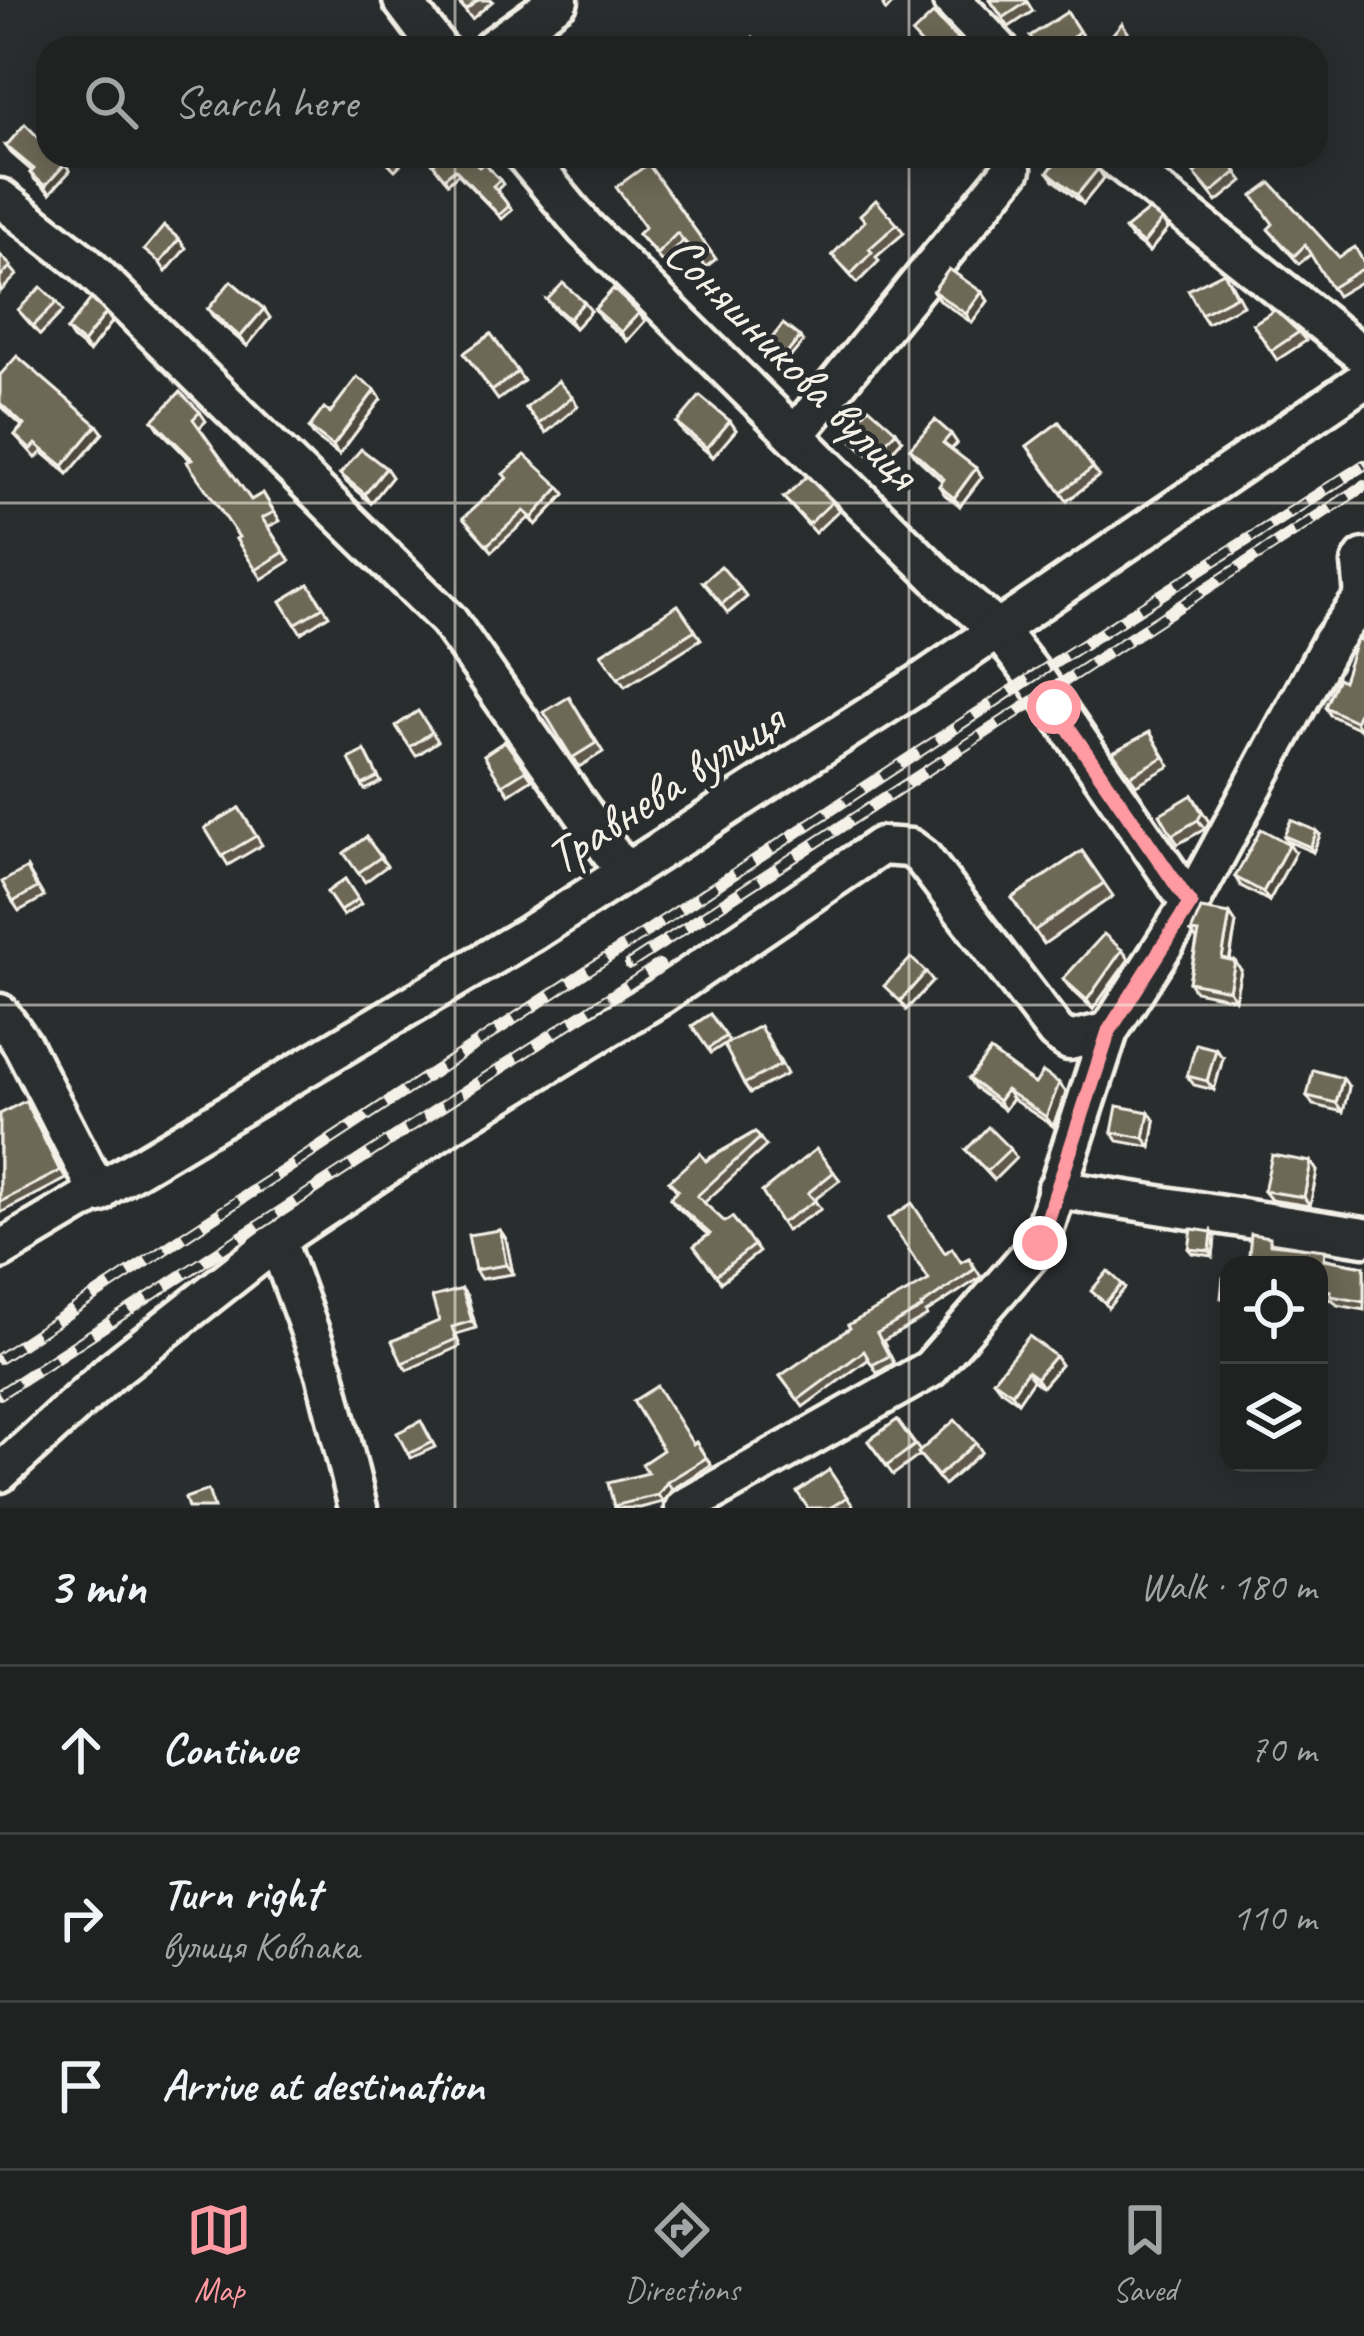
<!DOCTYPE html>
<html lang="en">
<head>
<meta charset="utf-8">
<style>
  body { margin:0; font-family:Caveat,sans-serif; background:#2d2f2f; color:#f1f3f6 }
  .controls { position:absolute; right:36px; bottom:36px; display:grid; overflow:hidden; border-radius:24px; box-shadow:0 6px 30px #0003 }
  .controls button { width:108px; height:108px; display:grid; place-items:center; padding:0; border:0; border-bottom:3px solid #3d3f40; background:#202222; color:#f1f3f6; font:60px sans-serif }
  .stop { position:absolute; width:36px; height:36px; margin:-27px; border:9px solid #ff9aa2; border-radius:50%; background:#fff }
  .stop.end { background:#ff9aa2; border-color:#fff; box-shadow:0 3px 12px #0008 }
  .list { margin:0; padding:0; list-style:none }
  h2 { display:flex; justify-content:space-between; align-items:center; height:156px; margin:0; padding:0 48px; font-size:51px }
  h2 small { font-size:39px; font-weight:400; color:#a2a4a5 }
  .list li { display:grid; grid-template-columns:78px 1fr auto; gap:36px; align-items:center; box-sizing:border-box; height:168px; padding:0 48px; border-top:3px solid #3d3f40 }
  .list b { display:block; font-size:45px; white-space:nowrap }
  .list p { margin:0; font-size:39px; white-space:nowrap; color:#a2a4a5 }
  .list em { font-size:39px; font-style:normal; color:#a2a4a5 }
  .icon { flex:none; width:66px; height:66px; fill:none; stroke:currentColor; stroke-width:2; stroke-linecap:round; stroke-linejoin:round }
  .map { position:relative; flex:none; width:1364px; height:1508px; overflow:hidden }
  .search { position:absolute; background:#202222; box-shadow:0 6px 30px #0003; left:36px; right:36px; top:36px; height:132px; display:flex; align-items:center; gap:30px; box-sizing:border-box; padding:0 42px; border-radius:36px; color:#a2a4a5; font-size:45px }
  .sheet { height:660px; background:#202222 }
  nav { display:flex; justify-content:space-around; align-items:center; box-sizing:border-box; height:168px; border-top:3px solid #3d3f40; background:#202222; font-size:33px; color:#a2a4a5 }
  nav a { display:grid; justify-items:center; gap:6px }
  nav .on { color:#ff9aa2 }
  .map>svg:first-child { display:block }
</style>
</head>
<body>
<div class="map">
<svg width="1364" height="1508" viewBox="0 0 1364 1508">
  <rect width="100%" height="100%" fill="#2a2d2e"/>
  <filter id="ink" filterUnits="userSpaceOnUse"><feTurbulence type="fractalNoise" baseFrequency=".00833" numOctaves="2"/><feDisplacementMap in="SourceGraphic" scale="24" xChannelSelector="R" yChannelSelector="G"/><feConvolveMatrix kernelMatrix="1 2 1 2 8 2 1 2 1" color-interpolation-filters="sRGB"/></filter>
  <g filter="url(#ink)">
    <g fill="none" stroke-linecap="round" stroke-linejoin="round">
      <g stroke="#f4f1e8" stroke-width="45">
        <g id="minor">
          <polyline points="402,0 438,48"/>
          <polyline points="952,0 998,48"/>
          <polyline points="492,48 559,0"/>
          <polyline points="525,156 585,228 950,589 998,630 1034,676 1190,904"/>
          <polyline points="1113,156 1364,356"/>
          <polyline points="0,198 84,263 448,620 624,871"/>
          <polyline points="796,434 1012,169"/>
          <polyline points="1364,597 1361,563 1364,558"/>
          <polyline points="0,1013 22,1044 99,1194"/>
          <polyline points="1056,1189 1364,1237"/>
          <polyline points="277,1241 325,1373 358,1508"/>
          <polyline points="0,1250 530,934 917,685 1364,380"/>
          <polyline points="0,1473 112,1371 291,1230 449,1125 660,996 881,846 910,848 922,857 1056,1032 1069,1041 1109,1031"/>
          <polyline points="684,1508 930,1369 1040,1243 1109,1031 1190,904 1331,642 1364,597"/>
        </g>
      </g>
      <use href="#minor" stroke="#2a2d2e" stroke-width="36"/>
      <g stroke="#f4f1e8" stroke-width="12">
        <g id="rail">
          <polyline points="630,964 1364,486"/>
          <polyline points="0,1358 1034,676 1364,465"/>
          <polyline points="0,1394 659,965"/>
        </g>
      </g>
      <use href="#rail" stroke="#2a2d2e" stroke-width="8" stroke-dasharray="22" stroke-linecap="butt"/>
    </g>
    <g fill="#5f594b" stroke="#f4f1e8" stroke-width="3">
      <polygon points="456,0 492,0 493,1 472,19"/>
      <polygon points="990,0 1026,0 1033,11 1009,27"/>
      <polygon points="1067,12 1085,40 1076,48 1038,48"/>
      <polygon points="6,146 65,164 70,171 50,193 35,180 30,173 32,171 11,153"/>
      <polygon points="381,156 409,156 395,170"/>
      <polygon points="1041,156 1085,156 1104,178 1083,204 1054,180 1048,172 1053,166"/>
      <polygon points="1224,156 1243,181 1217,202 1194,173"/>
      <polygon points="433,164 479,167 500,180 503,184 497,190 512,210 502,219 458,174 448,183"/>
      <polygon points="648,164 716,259 706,267 683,241 662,262 638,234 645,227"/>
      <polygon points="897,224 904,233 876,257 879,261 857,283 832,255"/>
      <polygon points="1125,229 1168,229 1149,252 1131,238"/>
      <polygon points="1268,229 1339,257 1364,262 1364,280 1337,296 1311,254 1299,264"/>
      <polygon points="0,255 17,275 0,292"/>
      <polygon points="1230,281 1243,305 1207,323 1201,314"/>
      <polygon points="933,291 982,292 988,301 972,323 939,300"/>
      <polygon points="547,300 591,311 575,328 554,309"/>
      <polygon points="57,302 63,311 40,335 18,310"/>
      <polygon points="208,309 264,309 270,318 247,346 214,318"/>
      <polygon points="595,309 639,313 645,321 627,341 601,318"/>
      <polygon points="112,322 89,352 73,339 67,330"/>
      <polygon points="1253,324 1299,332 1306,341 1277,360"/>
      <polygon points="491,334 524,381 498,400 464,353"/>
      <polygon points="0,375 103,433 68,474 42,452 36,458 15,435 22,426 0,406"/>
      <polygon points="375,390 381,399 339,455 315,437 309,428 330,413"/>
      <polygon points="572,397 578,406 546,433 526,408"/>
      <polygon points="200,412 206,421 199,428 251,500 263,493 280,521 268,527 290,561 262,579 236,539 239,537 190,460 159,429 153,420"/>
      <polygon points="730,421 736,430 713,457 683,432 677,423"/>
      <polygon points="1059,422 1099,476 1067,501 1027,446"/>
      <polygon points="896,431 902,440 879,465 853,441 847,432"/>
      <polygon points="951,434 957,443 951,450 976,468 982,477 960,506 945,495 939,486 942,481 916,457 910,448"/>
      <polygon points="386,468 392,477 371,503 347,483 340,474"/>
      <polygon points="507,478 560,487 565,494 536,525 529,518 492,551 463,518"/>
      <polygon points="784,498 832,502 839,510 815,533"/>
      <polygon points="703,582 740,588 747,597 728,613"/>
      <polygon points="309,584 329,615 301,633 281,601"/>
      <polygon points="678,605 701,639 625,687 601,654"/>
      <polygon points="1364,641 1364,720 1360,729 1330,715 1325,707 1343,681"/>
      <polygon points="575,706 603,752 579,767 544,712"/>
      <polygon points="418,711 438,741 416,756 396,726"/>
      <polygon points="1150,732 1170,766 1136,785 1113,752"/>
      <polygon points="505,741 532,779 509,794 484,755"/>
      <polygon points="365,751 381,782 365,790 362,785"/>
      <polygon points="1192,795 1209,822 1205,829 1178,844 1172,835"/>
      <polygon points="239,808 262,845 228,865 205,828"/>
      <polygon points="1320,835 1313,852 1287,841 1284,836"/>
      <polygon points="366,837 387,866 365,882 344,853"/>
      <polygon points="1082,851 1113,896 1044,944 1012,898"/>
      <polygon points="1295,853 1269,901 1241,886 1235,877"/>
      <polygon points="27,868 44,897 19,911 13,902"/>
      <polygon points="345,879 361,904 343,916 327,892"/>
      <polygon points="1230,914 1236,923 1230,960 1241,970 1235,999 1195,991 1189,982 1197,940 1191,932"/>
      <polygon points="1129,959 1093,1009 1070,988 1063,979"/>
      <polygon points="710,1014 729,1041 711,1053 692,1026"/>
      <polygon points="766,1035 787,1074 750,1093 744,1084"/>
      <polygon points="1223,1058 1214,1090 1194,1085 1187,1076"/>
      <polygon points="969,1079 1035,1084 1066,1092 1053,1126 1012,1099 1004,1110 975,1088"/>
      <polygon points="1349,1087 1343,1112 1313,1105 1307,1096"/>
      <polygon points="31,1110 66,1179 0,1213 0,1114"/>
      <polygon points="1155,1121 1151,1147 1118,1141 1112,1132"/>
      <polygon points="755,1132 766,1146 704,1203 725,1222 732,1217 759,1252 721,1282 694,1246 708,1235 676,1206 670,1198 677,1191 669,1181"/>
      <polygon points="816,1149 840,1180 814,1200 821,1209 786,1231 762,1192"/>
      <polygon points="1010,1149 1016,1158 994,1180 966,1150"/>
      <polygon points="1311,1162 1317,1171 1310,1206 1271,1200 1264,1191"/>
      <polygon points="500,1230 506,1239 513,1274 481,1279 475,1270"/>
      <polygon points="1212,1232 1215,1237 1213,1256 1192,1253 1189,1249"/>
      <polygon points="1275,1244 1331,1260 1364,1266 1364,1310 1337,1305 1333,1300 1319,1298 1319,1265"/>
      <polygon points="945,1253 961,1262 969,1258 981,1277 926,1313 927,1316 883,1341 894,1363 877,1373 869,1359 803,1407 780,1376 929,1280"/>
      <polygon points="462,1289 467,1296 476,1328 456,1334 460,1346 407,1370 402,1363 439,1321"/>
      <polygon points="1055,1356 1061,1365 1042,1387 1033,1380 1018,1402 1000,1389 993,1380"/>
      <polygon points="897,1420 920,1451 976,1443 982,1452 944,1485 920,1455 893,1475 868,1441"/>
      <polygon points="424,1426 435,1447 411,1458 408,1454"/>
      <polygon points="696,1442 711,1465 672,1489 663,1502 640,1508 615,1508 614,1506 648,1473"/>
      <polygon points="829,1470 853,1506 850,1508 808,1508"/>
    </g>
    <g fill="#4d483d" stroke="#f4f1e8" stroke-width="3">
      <polygon points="889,0 896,0 886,11 883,6"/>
      <polygon points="65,164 70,171 50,193 45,186"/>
      <polygon points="1098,169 1104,178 1083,204 1077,195"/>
      <polygon points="1162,220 1168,229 1149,252 1143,244"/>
      <polygon points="179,239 186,248 166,272 160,263"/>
      <polygon points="982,292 988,301 972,323 966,314"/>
      <polygon points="584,302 591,311 575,328 569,319"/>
      <polygon points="264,309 270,318 247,346 240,337"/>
      <polygon points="106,313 112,322 89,352 83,343"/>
      <polygon points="639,313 645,321 627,341 621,332"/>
      <polygon points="800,337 803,342 788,360 785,356"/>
      <polygon points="375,390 381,399 339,455 333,446"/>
      <polygon points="730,421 736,430 713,457 707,448"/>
      <polygon points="97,425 103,433 68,474 63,466"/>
      <polygon points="896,431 902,440 879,465 873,456"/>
      <polygon points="951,434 957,443 949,452 943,443"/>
      <polygon points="386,468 392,477 371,503 365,494"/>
      <polygon points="976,468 982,477 960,506 954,498"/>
      <polygon points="560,487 565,494 536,525 532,518"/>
      <polygon points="1364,701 1364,720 1360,729 1355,721"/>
      <polygon points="1192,795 1209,822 1205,829 1198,820"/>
      <polygon points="1317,831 1320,835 1313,852 1310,847"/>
      <polygon points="1289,844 1295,853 1269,901 1263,892"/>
      <polygon points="1230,914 1236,923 1228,967 1222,958"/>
      <polygon points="1122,950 1129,959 1093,1009 1087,1000"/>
      <polygon points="1235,961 1241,970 1235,999 1229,990"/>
      <polygon points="926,972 933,981 906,1010 900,1001"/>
      <polygon points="1216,1049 1223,1058 1214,1090 1207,1081"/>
      <polygon points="1343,1078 1349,1087 1343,1112 1336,1103"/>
      <polygon points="1059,1083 1066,1092 1053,1126 1046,1117"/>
      <polygon points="1006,1090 1012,1099 1004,1110 998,1101"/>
      <polygon points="1149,1112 1155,1121 1151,1147 1144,1138"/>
      <polygon points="1311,1162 1317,1171 1310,1206 1304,1197"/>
      <polygon points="500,1230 506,1239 513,1274 506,1265"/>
      <polygon points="1212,1232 1215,1237 1213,1256 1210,1251"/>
      <polygon points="1122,1284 1125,1288 1108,1308 1105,1303"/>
      <polygon points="462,1289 467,1296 476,1328 472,1321"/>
      <polygon points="1055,1356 1061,1365 1042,1387 1036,1378"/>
      <polygon points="1027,1371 1033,1380 1018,1402 1012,1393"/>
      <polygon points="667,1482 672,1489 663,1502 658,1495"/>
    </g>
    <g fill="#6e6757" stroke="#f4f1e8" stroke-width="3">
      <polygon points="457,0 478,0 466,10"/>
      <polygon points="990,0 1026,0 1027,2 1003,18"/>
      <polygon points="1067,12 1079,31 1061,48 1038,48 1030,36"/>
      <polygon points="933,14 966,48 925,48 912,34"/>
      <polygon points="1122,23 1138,48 1101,48"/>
      <polygon points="753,37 766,48 743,48"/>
      <polygon points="25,124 48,147 48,156 57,156 65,164 45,186 30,173 34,169 6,146"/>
      <polygon points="443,156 470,156 479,167 484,163 500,180 493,186 509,206 499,215 455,169 444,178 433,164"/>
      <polygon points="1046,156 1085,156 1098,169 1077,195 1048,172 1055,163"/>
      <polygon points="1216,156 1224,156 1237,172 1211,193 1194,173"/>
      <polygon points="648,164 710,251 700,259 677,233 657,254 638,234 645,227 616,187"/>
      <polygon points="1271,183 1339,257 1355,247 1364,263 1364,268 1331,288 1305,245 1294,256 1268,229 1273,224 1253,196"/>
      <polygon points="876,200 897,224 869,249 872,252 851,274 832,255 865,221 860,215"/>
      <polygon points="1149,210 1162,220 1143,244 1125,229"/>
      <polygon points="164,226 179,239 160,263 144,250"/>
      <polygon points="0,255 11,266 0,277"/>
      <polygon points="949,269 982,292 966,314 933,291"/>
      <polygon points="1224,272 1236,296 1201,314 1188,290"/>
      <polygon points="231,281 264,309 240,337 208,309"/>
      <polygon points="563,283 584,302 569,319 547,300"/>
      <polygon points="41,287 57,302 33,326 18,310"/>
      <polygon points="613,289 639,313 621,332 595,309"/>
      <polygon points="91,299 106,313 83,343 67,330"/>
      <polygon points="1275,310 1299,332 1271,351 1253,324"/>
      <polygon points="783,324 800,337 785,356 768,343"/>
      <polygon points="491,334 518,372 492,391 464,353"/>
      <polygon points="17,356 97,425 63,466 36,444 31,450 15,435 24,425 0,403 0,375"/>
      <polygon points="357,377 375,390 333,446 309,428 324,408 330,413"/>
      <polygon points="558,381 572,397 539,424 526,408"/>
      <polygon points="180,392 200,412 193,419 251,500 263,493 274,512 262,518 284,552 256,570 236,539 239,537 187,462 192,459 153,420"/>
      <polygon points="700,396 730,421 707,448 677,423"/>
      <polygon points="869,407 896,431 873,456 847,432"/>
      <polygon points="935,420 951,434 943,443 976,468 954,498 939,486 944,479 910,448"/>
      <polygon points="1059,422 1093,468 1061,492 1027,446"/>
      <polygon points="361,449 386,468 365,494 340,474"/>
      <polygon points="525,455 560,487 532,518 524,511 487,545 463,518 507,478 503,474"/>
      <polygon points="807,476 832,502 809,524 784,498"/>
      <polygon points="721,566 740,588 722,604 703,582"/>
      <polygon points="309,584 323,607 295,624 281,601"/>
      <polygon points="678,605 695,630 618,678 601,654"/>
      <polygon points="1357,639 1364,641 1364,701 1355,721 1325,707 1338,678 1343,681"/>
      <polygon points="569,697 596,743 572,758 544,712"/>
      <polygon points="418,711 432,732 410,747 396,726"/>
      <polygon points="1150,732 1164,757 1130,776 1113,752"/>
      <polygon points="505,741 526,770 502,785 484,755"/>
      <polygon points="365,751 378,777 362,785 349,759"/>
      <polygon points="1192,795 1202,813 1198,820 1172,835 1160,814"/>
      <polygon points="239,808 256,836 222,856 205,828"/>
      <polygon points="1291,820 1317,831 1310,847 1284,836"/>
      <polygon points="1261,829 1289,844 1263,892 1235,877"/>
      <polygon points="366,837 381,857 358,873 344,853"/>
      <polygon points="1082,851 1104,883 1034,931 1012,898"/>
      <polygon points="27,868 37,888 13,902 2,882"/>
      <polygon points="345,879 358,899 340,911 327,892"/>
      <polygon points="1201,909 1230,914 1222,958 1235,961 1229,990 1189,982 1199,933 1191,932"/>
      <polygon points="1104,934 1122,950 1087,1000 1063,979"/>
      <polygon points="911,958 926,972 900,1001 884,986"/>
      <polygon points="710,1014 726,1036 708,1049 692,1026"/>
      <polygon points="760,1026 780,1065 744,1084 724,1045"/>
      <polygon points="1196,1044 1216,1049 1207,1081 1187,1076"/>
      <polygon points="990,1051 1035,1084 1043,1072 1059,1083 1046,1117 1006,1090 998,1101 969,1079"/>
      <polygon points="1313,1070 1343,1078 1336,1103 1307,1096"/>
      <polygon points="25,1101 60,1171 0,1202 0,1114"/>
      <polygon points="1117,1106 1149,1112 1144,1138 1112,1132"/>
      <polygon points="988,1127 1010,1149 987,1171 966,1150"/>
      <polygon points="755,1132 760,1138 697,1196 725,1222 732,1217 754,1245 716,1275 694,1246 710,1234 670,1198 678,1190 669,1181 700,1153 706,1161"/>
      <polygon points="816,1149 834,1172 808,1193 815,1201 781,1223 762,1192"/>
      <polygon points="1272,1155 1311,1162 1304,1197 1264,1191"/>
      <polygon points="912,1203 945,1253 952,1248 961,1262 969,1258 975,1269 921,1306 922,1308 877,1333 889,1356 872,1365 864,1351 798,1400 780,1376 850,1328 848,1325 929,1280 888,1219"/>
      <polygon points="1192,1229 1212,1232 1210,1251 1189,1249"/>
      <polygon points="500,1230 506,1265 475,1270 468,1235"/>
      <polygon points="1251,1234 1270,1237 1270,1244 1325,1250 1324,1259 1364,1266 1364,1302 1331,1296 1331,1291 1319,1290 1319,1265 1248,1265"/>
      <polygon points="1108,1271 1122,1284 1105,1303 1091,1291"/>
      <polygon points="1223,1278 1229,1279 1229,1299 1221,1298"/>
      <polygon points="462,1289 472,1321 452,1327 456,1339 402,1363 392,1341 439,1321 432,1297"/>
      <polygon points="1029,1336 1055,1356 1036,1378 1027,1371 1012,1393 993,1380"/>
      <polygon points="657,1386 693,1444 696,1442 706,1458 667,1482 658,1495 614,1506 608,1483 648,1473 642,1464 663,1450 633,1401"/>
      <polygon points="897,1420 915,1445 887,1466 868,1441"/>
      <polygon points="955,1420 976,1443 938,1476 918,1453"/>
      <polygon points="421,1421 432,1442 408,1454 397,1433"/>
      <polygon points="829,1470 847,1497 830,1508 808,1508 797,1492"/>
      <polygon points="208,1490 214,1508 188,1508 185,1498"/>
    </g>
  </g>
  <g fill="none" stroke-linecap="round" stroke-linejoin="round" filter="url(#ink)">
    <polyline stroke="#ff9aa2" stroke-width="15" points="1040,1243 1109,1031 1190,904 1054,707"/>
  </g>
  <path fill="none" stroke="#f4f1e8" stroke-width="3" stroke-opacity="0.55" d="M455,0v48M909,0v48M455,156v1352M909,156v1352M0,503h1364M0,1005h1364"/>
  <g text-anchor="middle" stroke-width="9" stroke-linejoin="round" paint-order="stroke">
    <g font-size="51" fill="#f4f1e8" stroke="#2a2d2e">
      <text transform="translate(793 361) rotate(45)" y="18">Соняшникова вулиця</text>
      <text transform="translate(664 787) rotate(-33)" y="18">Травнева вулиця</text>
    </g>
  </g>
</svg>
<div class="controls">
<button><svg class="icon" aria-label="locate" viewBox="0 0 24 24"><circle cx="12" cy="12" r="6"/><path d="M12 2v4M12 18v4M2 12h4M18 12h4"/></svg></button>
<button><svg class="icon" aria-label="layers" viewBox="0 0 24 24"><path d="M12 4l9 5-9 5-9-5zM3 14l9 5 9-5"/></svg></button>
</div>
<div class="stop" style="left:1054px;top:707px"></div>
<div class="stop end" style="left:1040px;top:1243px"></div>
<div class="search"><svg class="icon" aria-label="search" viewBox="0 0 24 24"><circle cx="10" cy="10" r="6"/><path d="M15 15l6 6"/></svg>Search here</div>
</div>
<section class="sheet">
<h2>3 min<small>Walk · 180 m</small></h2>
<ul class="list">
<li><svg class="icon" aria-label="ahead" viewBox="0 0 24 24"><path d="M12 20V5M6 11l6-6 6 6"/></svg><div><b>Continue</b></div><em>70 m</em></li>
<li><svg class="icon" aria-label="right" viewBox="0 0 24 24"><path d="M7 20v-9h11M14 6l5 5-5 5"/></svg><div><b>Turn right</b><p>вулиця Ковпака</p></div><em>110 m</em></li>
<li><svg class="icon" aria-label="arrive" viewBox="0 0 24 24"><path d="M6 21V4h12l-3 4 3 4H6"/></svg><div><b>Arrive at destination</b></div></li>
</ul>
</section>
<nav>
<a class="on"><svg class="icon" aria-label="map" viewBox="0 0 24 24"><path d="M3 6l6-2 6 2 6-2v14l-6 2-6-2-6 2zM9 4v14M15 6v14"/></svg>Map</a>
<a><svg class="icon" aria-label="directions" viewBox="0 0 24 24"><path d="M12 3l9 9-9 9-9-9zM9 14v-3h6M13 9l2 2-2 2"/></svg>Directions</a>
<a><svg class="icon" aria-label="saved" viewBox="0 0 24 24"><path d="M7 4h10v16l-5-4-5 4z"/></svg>Saved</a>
</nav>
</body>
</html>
